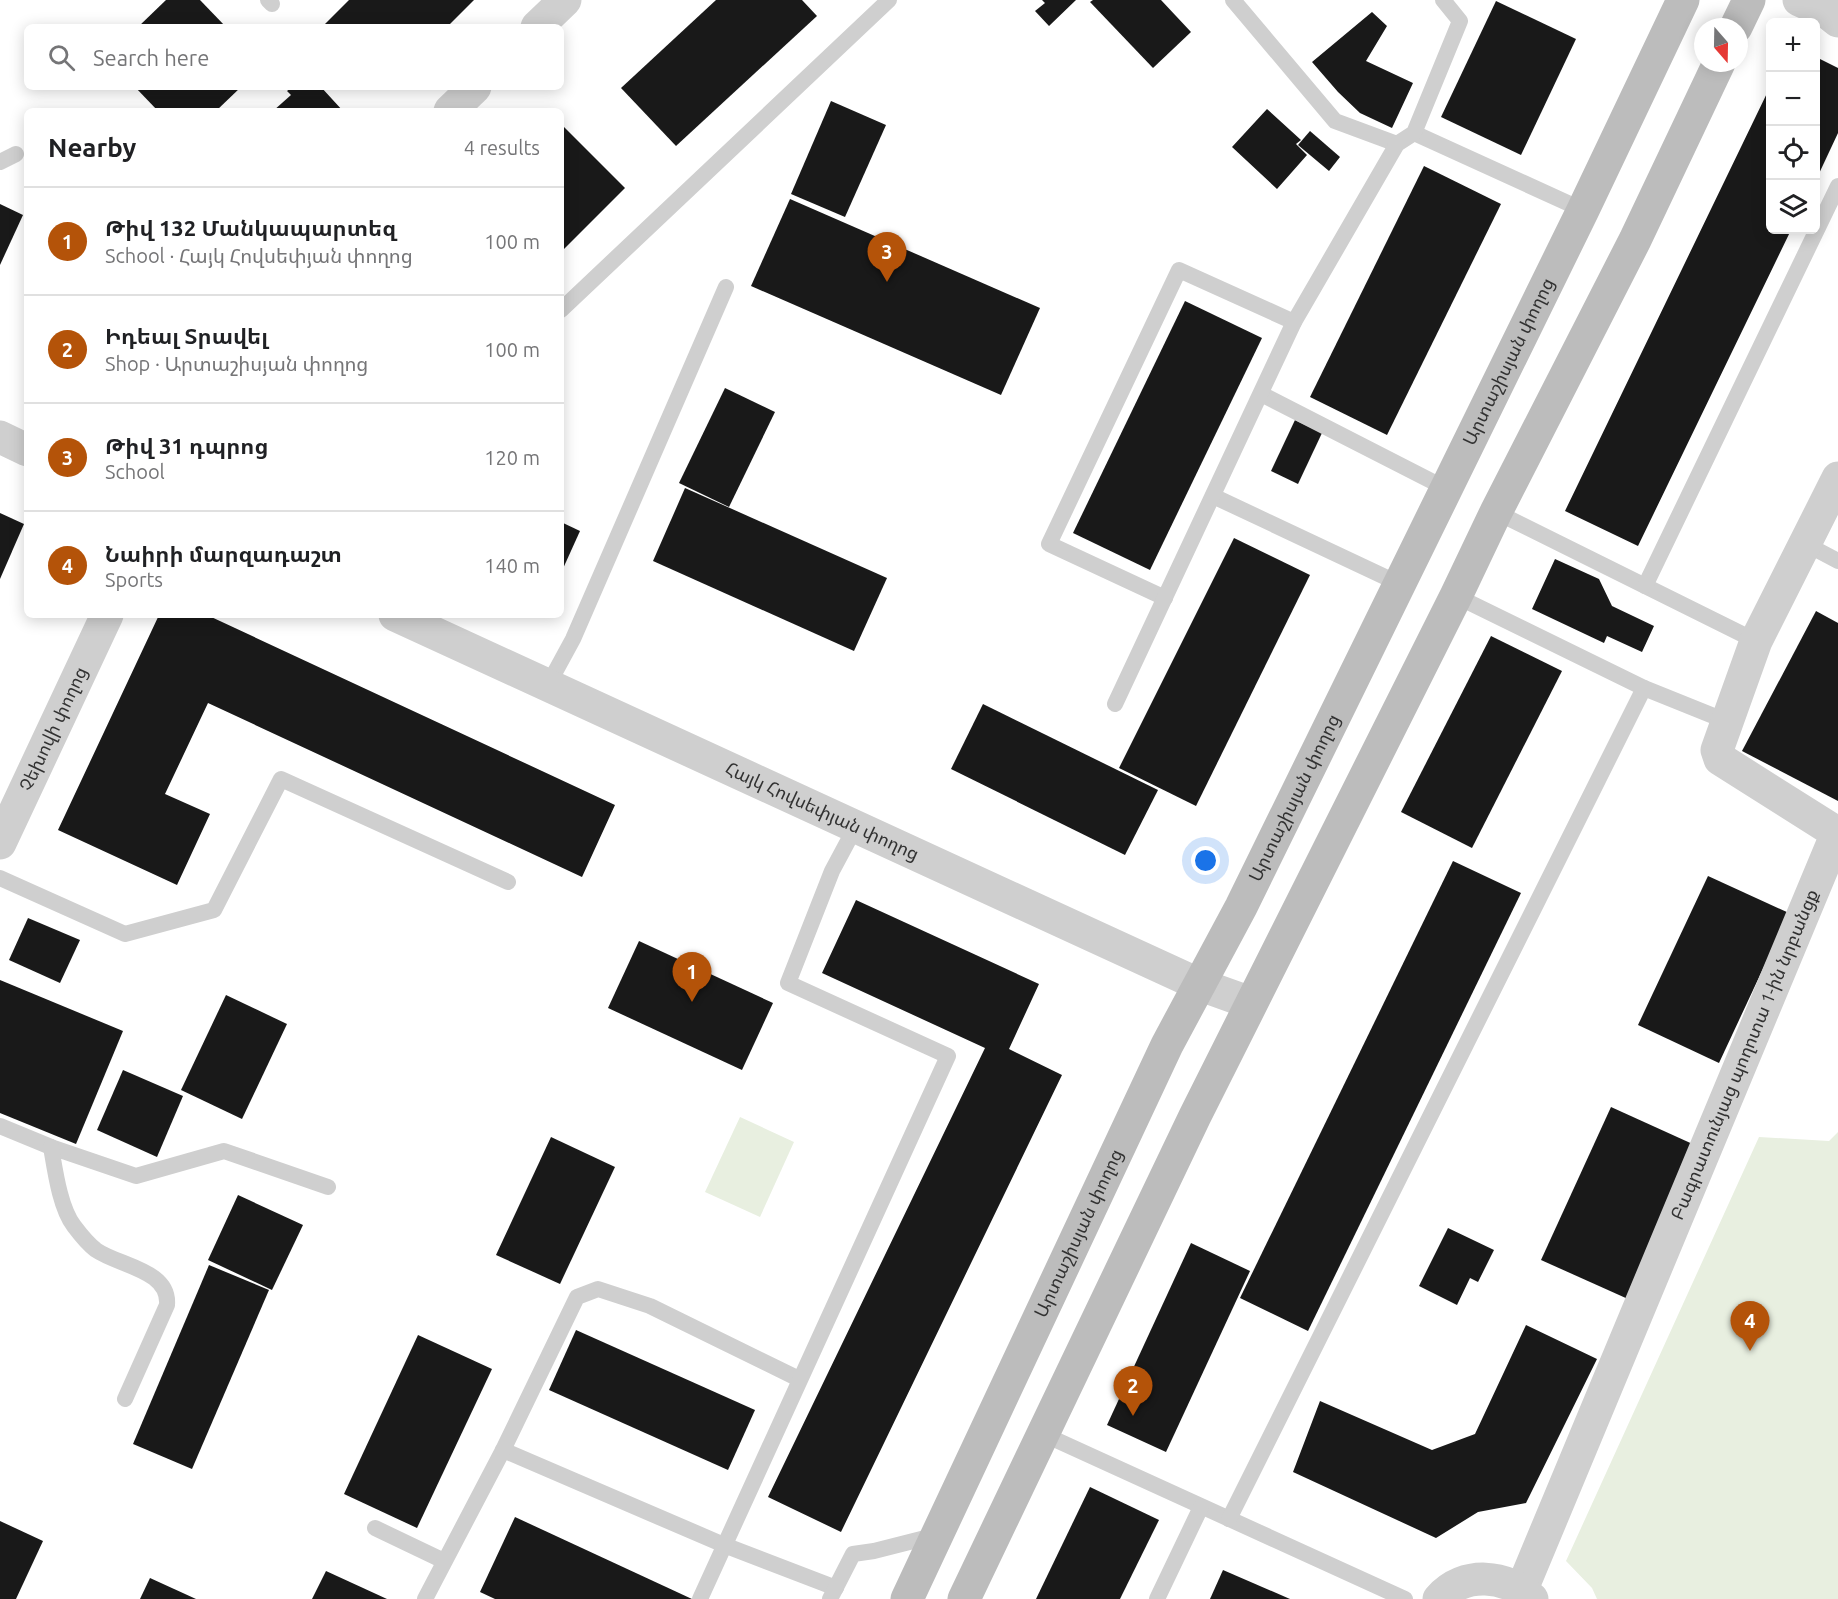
<!DOCTYPE html>
<html lang="en">
<head>
<meta charset="utf-8">
<style>
  body { margin:0; font-family:Ubuntu,"Noto Sans Armenian",sans-serif; background:#f2f2f2; color:#202124 }
  .controls { position:absolute; right:18px; top:18px; display:grid; overflow:hidden; border-radius:9px; box-shadow:0 3px 15px #0003 }
  .controls button { width:54px; height:54px; display:grid; place-items:center; padding:0; border:0; border-bottom:2px solid #e0e0e0; background:#fff; color:#202124; font:30px sans-serif }
  .compass { position:absolute; left:1694px; top:18px; width:54px; height:54px; border-radius:50%; background:#fff; box-shadow:0 3px 15px #0003; rotate:160deg }
  .you { position:absolute; left:1206px; top:861px; width:21px; height:21px; margin:-15px; border:4px solid #fff; border-radius:50%; background:#1a73e8; box-shadow:0 0 0 9px #1a73e833 }
  .badge { display:grid; place-items:center; width:39px; height:39px; border-radius:50%; background:#b45309; color:#fff; font-size:20px; font-weight:700 }
  .pin { position:absolute; translate:-50% -50px; filter:drop-shadow(0 2px 3px #0008) }
  .pin::after { content:''; position:absolute; top:32px; width:21px; height:18px; background:inherit; clip-path:polygon(0 0,100% 0,50% 100%) }
  .list { margin:0; padding:0; list-style:none }
  h2 { display:flex; justify-content:space-between; align-items:center; height:78px; margin:0; padding:0 24px; font-size:26px }
  h2 small { font-size:20px; font-weight:400; color:#757577 }
  .list li { display:grid; grid-template-columns:39px 1fr auto; gap:18px; align-items:center; box-sizing:border-box; height:108px; padding:0 24px; border-top:2px solid #e0e0e0 }
  .list b { display:block; font-size:22px; white-space:nowrap }
  .list p { margin:0; font-size:20px; white-space:nowrap; color:#757577 }
  .list em { font-size:20px; font-style:normal; color:#757577 }
  .icon { flex:none; width:33px; height:33px; fill:none; stroke:currentColor; stroke-width:2; stroke-linecap:round; stroke-linejoin:round }
  .map { position:relative; flex:none; width:1838px; height:1599px; overflow:hidden }
  .search { position:absolute; background:#fff; box-shadow:0 3px 15px #0003; left:24px; top:24px; width:540px; height:66px; display:flex; align-items:center; gap:15px; box-sizing:border-box; padding:0 21px; border-radius:9px; color:#757577; font-size:22px }
  .panel { position:absolute; background:#fff; box-shadow:0 3px 15px #0003; left:24px; top:108px; width:540px; height:510px; border-radius:9px }
  .map>svg:first-child { display:block }
</style>
</head>
<body>
<div class="map">
<svg width="1838" height="1599" viewBox="0 0 1838 1599">
  <rect width="100%" height="100%" fill="#fff"/>
  <g fill="#e8efe0">
    <polygon points="740,1117 794,1142 760,1217 705,1192"/>
    <polygon points="1838,1132 1838,1599 1597,1599 1592,1588 1566,1561 1759,1137 1829,1141"/>
  </g>
  <g fill="#191919">
    <polygon points="166,0 200,0 226,27 138,27"/>
    <polygon points="349,0 474,0 447,27 322,27"/>
    <polygon points="716,0 802,0 817,16 676,146 621,88"/>
    <polygon points="1042,0 1076,0 1049,26 1035,11 1045,3"/>
    <polygon points="1093,0 1161,0 1191,32 1153,68 1090,2"/>
    <polygon points="1496,1 1576,39 1521,155 1441,117"/>
    <polygon points="1372,12 1387,26 1366,61 1413,83 1392,128 1360,113 1338,92 1312,62"/>
    <polygon points="1816,57 1838,68 1838,133 1816,180"/>
    <polygon points="135,87 241,87 216,111 158,111"/>
    <polygon points="292,87 321,87 343,111 273,111 291,95 287,91"/>
    <polygon points="1770,87 1770,230 1791,230 1638,546 1565,511"/>
    <polygon points="831,101 886,125 845,217 791,194"/>
    <polygon points="1267,109 1301,140 1296,144 1307,155 1277,189 1232,147"/>
    <polygon points="561,124 625,188 561,252"/>
    <polygon points="1310,131 1340,157 1329,171 1298,145"/>
    <polygon points="1424,166 1501,204 1387,435 1310,397"/>
    <polygon points="790,199 1040,308 1001,395 751,286"/>
    <polygon points="0,204 23,215 0,265"/>
    <polygon points="1185,301 1262,338 1150,570 1073,533"/>
    <polygon points="725,388 775,412 729,507 679,483"/>
    <polygon points="1295,420 1322,433 1298,484 1271,471"/>
    <polygon points="685,488 887,578 854,651 653,561"/>
    <polygon points="0,513 24,524 0,579"/>
    <polygon points="561,522 580,531 561,573"/>
    <polygon points="1234,538 1310,575 1196,806 1119,768"/>
    <polygon points="1555,559 1599,579 1612,606 1654,626 1642,652 1607,636 1604,643 1532,609"/>
    <polygon points="1816,611 1838,623 1838,801 1742,751"/>
    <polygon points="159,615 207,615 615,805 582,877 208,703 165,794 210,814 177,885 58,830"/>
    <polygon points="1491,636 1562,671 1472,848 1401,812"/>
    <polygon points="983,704 1158,790 1125,855 951,769"/>
    <polygon points="1453,861 1521,893 1308,1331 1240,1298"/>
    <polygon points="1708,876 1789,913 1719,1063 1638,1025"/>
    <polygon points="856,900 1039,984 1009,1049 1062,1075 841,1532 768,1497 985,1048 822,973"/>
    <polygon points="28,918 80,940 60,983 9,960"/>
    <polygon points="639,941 773,1003 742,1070 608,1008"/>
    <polygon points="0,980 123,1031 76,1144 0,1113"/>
    <polygon points="226,995 287,1024 242,1119 181,1090"/>
    <polygon points="123,1070 183,1096 157,1157 97,1130"/>
    <polygon points="1611,1107 1697,1146 1628,1299 1541,1260"/>
    <polygon points="551,1137 615,1167 560,1284 496,1255"/>
    <polygon points="238,1195 303,1225 272,1290 208,1260"/>
    <polygon points="1448,1228 1494,1250 1478,1282 1470,1278 1457,1305 1419,1286"/>
    <polygon points="1191,1243 1250,1271 1166,1452 1107,1425"/>
    <polygon points="209,1265 269,1290 192,1469 133,1444"/>
    <polygon points="1526,1325 1597,1359 1526,1503 1478,1512 1436,1538 1293,1472 1320,1401 1432,1450 1475,1434"/>
    <polygon points="576,1330 755,1410 728,1470 549,1390"/>
    <polygon points="418,1335 492,1369 417,1528 344,1494"/>
    <polygon points="1090,1487 1159,1520 1120,1599 1036,1599"/>
    <polygon points="515,1517 692,1599 495,1599 480,1592"/>
    <polygon points="0,1521 43,1541 16,1599 0,1599"/>
    <polygon points="1223,1570 1290,1599 1210,1599"/>
    <polygon points="326,1571 387,1599 312,1599"/>
    <polygon points="150,1578 196,1599 140,1599"/>
  </g>
  <g fill="none" stroke-linecap="round" stroke-linejoin="round">
    <g stroke="#cfcfcf" stroke-width="16">
      <polyline points="268,0 272,4"/>
      <polyline points="1233,0 1335,121 1397,144"/>
      <polyline points="1414,133 1583,210"/>
      <polyline points="0,162 16,154"/>
      <polyline points="561,310 889,0"/>
      <polyline points="1261,394 1447,489"/>
      <polyline points="1213,496 1400,584"/>
      <polyline points="1496,512 1756,641"/>
      <polyline points="1804,543 1838,561"/>
      <polyline points="1645,586 1838,186"/>
      <polyline points="1456,596 1644,688 1726,721"/>
      <polyline points="1165,598 1049,544 1179,270 1294,322"/>
      <polyline points="548,685 573,639 726,287"/>
      <polyline points="1115,704 1294,322 1397,144 1414,133 1460,21 1443,0"/>
      <polyline points="0,878 125,934 214,910 281,779 508,882"/>
      <polyline points="0,1126 51,1147 136,1176 224,1151 328,1187"/>
      <path d="M51,1147c4,23 9,61 23,79 6,8 14,18 22,24 23,16 74,20 71,55l-42,94"/>
      <polyline points="1043,1434 1405,1599"/>
      <polyline points="503,1450 724,1545 836,1588"/>
      <polyline points="1229,1519 1644,688"/>
      <polyline points="375,1528 444,1561"/>
      <polyline points="425,1599 503,1450 577,1297 598,1289 650,1306 799,1379"/>
      <polyline points="700,1599 948,1056 788,983 832,871 855,828"/>
      <polyline points="830,1599 853,1554 874,1551 937,1535"/>
      <polyline points="1157,1599 1201,1507"/>
    </g>
    <g stroke="#cfcfcf" stroke-width="33">
      <polyline points="1799,0 1828,13 1838,21"/>
      <path id="s1" d="M1522,1589l315,-756 -117,-74 -3,-9 39,-109 82,-163"/>
      <path d="M1439,1599c25,-29 68,-24 93,0"/>
    </g>
    <g stroke="#cfcfcf" stroke-width="33">
      <polyline points="537,27 565,0"/>
      <polyline points="450,111 475,87"/>
      <polyline points="0,437 27,450"/>
      <path id="s2" d="M395,615l803,369 53,19"/>
      <path id="s3" d="M0,843l107,-228"/>
    </g>
    <g stroke="#bcbcbc" stroke-width="33">
      <polyline points="1736,27 1749,0"/>
      <path id="s4" d="M907,1599l260,-554 74,-138 342,-697 100,-210"/>
      <polyline points="964,1599 1195,1116 1456,596 1496,512 1635,240 1719,63"/>
    </g>
  </g>
  <g text-anchor="middle" stroke-width="6" stroke-linejoin="round" paint-order="stroke">
    <g font-size="18" fill="#323232" stroke="#fff">
      <text dy="6" stroke="none"><textPath href="#s4" startOffset="1376">Արտաշիսյան փողոց</textPath></text>
      <text dy="6" stroke="none"><textPath href="#s3" startOffset="126">Չեխովի փողոց</textPath></text>
      <text dy="6" stroke="none"><textPath href="#s4" startOffset="890">Արտաշիսյան փողոց</textPath></text>
      <text dy="6" stroke="none"><textPath href="#s2" startOffset="470">Հայկ Հովսեփյան փողոց</textPath></text>
      <text dy="6" stroke="none"><textPath href="#s1" startOffset="579">Բագրատունյաց պողոտա 1-ին նրբանցք</textPath></text>
      <text dy="6" stroke="none"><textPath href="#s4" startOffset="404">Արտաշիսյան փողոց</textPath></text>
    </g>
  </g>
</svg>
<div class="controls">
<button>+</button>
<button>−</button>
<button><svg class="icon" aria-label="locate" viewBox="0 0 24 24"><circle cx="12" cy="12" r="6"/><path d="M12 2v4M12 18v4M2 12h4M18 12h4"/></svg></button>
<button><svg class="icon" aria-label="layers" viewBox="0 0 24 24"><path d="M12 4l9 5-9 5-9-5zM3 14l9 5 9-5"/></svg></button>
</div>
<svg class="compass" viewBox="-18 -18 36 36"><path d="M0-13l5 13h-10z" fill="#e53935"/><path d="M0 13l5-13h-10z" fill="#757577"/></svg>
<div class="you"></div>
<div class="pin badge" style="left:692px;top:1002px">1</div>
<div class="pin badge" style="left:1133px;top:1416px">2</div>
<div class="pin badge" style="left:887px;top:282px">3</div>
<div class="pin badge" style="left:1750px;top:1351px">4</div>
<div class="search"><svg class="icon" aria-label="search" viewBox="0 0 24 24"><circle cx="10" cy="10" r="6"/><path d="M15 15l6 6"/></svg>Search here</div>
<section class="panel">
<h2>Nearby<small>4 results</small></h2>
<ul class="list">
<li><span class="badge">1</span><div><b>Թիվ 132 Մանկապարտեզ</b><p>School · Հայկ Հովսեփյան փողոց</p></div><em>100 m</em></li>
<li><span class="badge">2</span><div><b>Իդեալ Տրավել</b><p>Shop · Արտաշիսյան փողոց</p></div><em>100 m</em></li>
<li><span class="badge">3</span><div><b>Թիվ 31 դպրոց</b><p>School</p></div><em>120 m</em></li>
<li><span class="badge">4</span><div><b>Նաիրի մարզադաշտ</b><p>Sports</p></div><em>140 m</em></li>
</ul>
</section>
</div>
</body>
</html>
